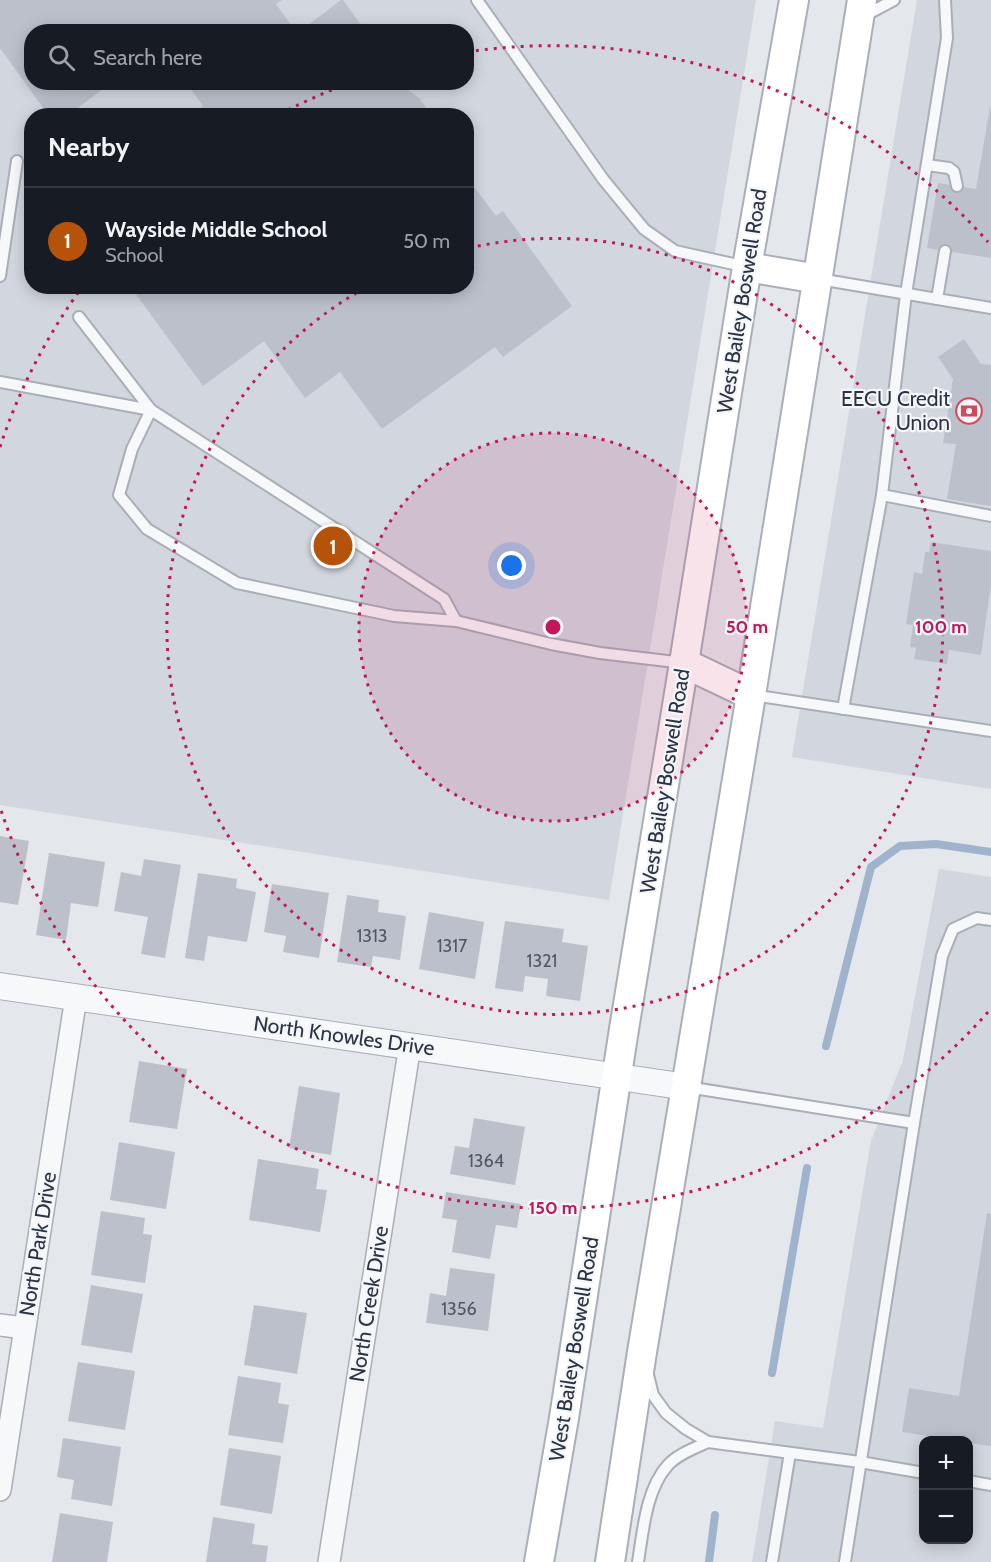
<!DOCTYPE html>
<html lang="en">
<head>
<meta charset="utf-8">
<style>
  body { margin:0; font-family:Cabin,sans-serif; background:#20242c; color:#f1f3f6 }
  .controls { position:absolute; right:18px; bottom:18px; display:grid; overflow:hidden; border-radius:12px; box-shadow:0 3px 15px #0003 }
  .controls button { width:54px; height:54px; display:grid; place-items:center; padding:0; border:0; border-bottom:2px solid #363941; background:#171b24; color:#f1f3f6; font:30px sans-serif }
  .you { position:absolute; left:512px; top:566px; width:21px; height:21px; margin:-15px; border:4px solid #fff; border-radius:50%; background:#1a73e8; box-shadow:0 0 0 9px #1a73e833 }
  .badge { display:grid; place-items:center; width:39px; height:39px; border-radius:50%; background:#b45309; color:#fff; font-size:20px; font-weight:700 }
  .pin { position:absolute; translate:-50% -50%; border:3px solid #fff; box-shadow:0 2px 6px #0006 }
  .list { margin:0; padding:0; list-style:none }
  h2 { display:flex; justify-content:space-between; align-items:center; height:78px; margin:0; padding:0 24px; font-size:26px }
  h2 small { font-size:20px; font-weight:400; color:#9ea1a6 }
  .list li { display:grid; grid-template-columns:39px 1fr auto; gap:18px; align-items:center; box-sizing:border-box; height:108px; padding:0 24px; border-top:2px solid #363941 }
  .list b { display:block; font-size:22px; white-space:nowrap }
  .list p { margin:0; font-size:20px; white-space:nowrap; color:#9ea1a6 }
  .list em { font-size:20px; font-style:normal; color:#9ea1a6 }
  .icon { flex:none; width:33px; height:33px; fill:none; stroke:currentColor; stroke-width:2; stroke-linecap:round; stroke-linejoin:round }
  .map { position:relative; flex:none; width:991px; height:1562px; overflow:hidden }
  .search { position:absolute; background:#171b24; box-shadow:0 3px 15px #0003; left:24px; top:24px; width:450px; height:66px; display:flex; align-items:center; gap:15px; box-sizing:border-box; padding:0 21px; border-radius:24px; color:#9ea1a6; font-size:22px }
  .panel { position:absolute; background:#171b24; box-shadow:0 3px 15px #0003; left:24px; top:108px; width:450px; height:186px; border-radius:24px }
  .map>svg:first-child { display:block }
</style>
</head>
<body>
<div class="map">
<svg width="991" height="1562" viewBox="0 0 991 1562">
  <rect width="100%" height="100%" fill="#e4e7ec"/>
  <g fill="#d2d6de" fill-rule="evenodd">
    <path d="M0,0h756l-147,900 -609,-95zM32,32h434v50h-434zM32,116h434v170h-434z"/>
    <polygon points="917,0 991,0 991,789 792,757"/>
    <path d="M939,869l52,8v685h-239l23,-141 48,7 48,-287 32,-81zM924,1440h44v100h-44z"/>
  </g>
  <g fill="none" stroke-linecap="round" stroke-linejoin="round">
    <g stroke="#9fb4cc" stroke-width="8">
      <polyline points="826,1046 871,867 900,846 936,844 991,852"/>
      <polyline points="772,1373 807,1168"/>
      <polyline points="709,1562 715,1515"/>
    </g>
  </g>
  <g fill="#bbc0ca">
    <polygon points="0,0 282,0 276,4 296,32 32,32 32,82 112,82 67,116 49,116 0,48"/>
    <polygon points="341,0 343,0 366,32 299,32"/>
    <polygon points="186,82 397,82 419,98 432,116 190,116 203,106"/>
    <polygon points="990,107 991,107 991,258 927,248 938,183 976,189"/>
    <polygon points="466,176 496,216 503,211 572,306 503,357 495,347 382,429 340,372 305,398 264,341 203,386 130,286 466,286"/>
    <polygon points="964,339 981,364 991,365 991,506 947,499 956,444 943,443 953,379 938,357"/>
    <polygon points="931,542 991,551 991,584 981,655 949,650 947,664 914,659 916,648 910,647 913,625 906,624 914,572 922,574 925,552 929,552"/>
    <polygon points="0,836 29,841 18,905 0,902"/>
    <polygon points="49,853 105,862 98,907 71,903 66,940 36,935"/>
    <polygon points="144,859 181,865 165,958 141,954 148,917 114,911 121,872 141,876"/>
    <polygon points="198,873 237,879 236,888 256,892 247,942 208,936 204,961 185,958"/>
    <polygon points="272,884 329,893 319,958 283,952 286,936 264,932"/>
    <polygon points="347,895 379,900 378,912 406,916 400,960 373,956 371,967 337,962"/>
    <polygon points="429,912 484,922 475,979 419,969"/>
    <polygon points="505,921 564,929 562,942 588,946 580,1001 546,996 548,979 525,976 523,992 495,988"/>
    <polygon points="139,1061 187,1069 177,1129 129,1122"/>
    <polygon points="299,1086 340,1093 331,1155 289,1148"/>
    <polygon points="474,1118 525,1127 515,1185 450,1174 455,1146 469,1148"/>
    <polygon points="119,1142 175,1152 166,1209 110,1200"/>
    <polygon points="258,1159 319,1169 316,1189 327,1190 320,1232 249,1220"/>
    <polygon points="446,1192 521,1204 517,1228 496,1225 490,1259 452,1252 457,1220 442,1218"/>
    <polygon points="101,1211 145,1218 143,1234 152,1235 145,1283 91,1275"/>
    <polygon points="987,1213 991,1214 991,1446 968,1443 968,1440 954,1440 902,1432 909,1388 959,1396"/>
    <polygon points="450,1268 495,1274 488,1331 426,1323 430,1293 446,1296"/>
    <polygon points="91,1285 143,1294 132,1353 81,1345"/>
    <polygon points="254,1305 307,1313 297,1374 244,1365"/>
    <polygon points="78,1362 135,1371 125,1430 68,1421"/>
    <polygon points="238,1376 281,1383 278,1403 289,1405 283,1443 228,1435"/>
    <polygon points="63,1438 121,1447 112,1506 71,1499 74,1480 57,1477"/>
    <polygon points="229,1448 281,1456 272,1514 220,1505"/>
    <polygon points="60,1513 113,1522 107,1562 52,1562"/>
    <polygon points="213,1517 255,1524 252,1544 268,1546 266,1562 206,1562"/>
  </g>
  <g fill="none" stroke-linecap="round" stroke-linejoin="round">
    <g stroke="#a9aeb7" stroke-width="14">
      <g id="service">
        <polyline points="477,0 603,179 644,229 675,251 747,267"/>
        <polyline points="945,0 947,38 906,294 882,495 991,516"/>
        <polyline points="862,17 894,0"/>
        <polyline points="927,165 949,168 954,172 957,186"/>
        <polyline points="0,276 17,161"/>
        <polyline points="819,279 991,308"/>
        <polyline points="937,299 945,251"/>
        <polyline points="79,317 151,410 444,599 456,621"/>
        <polyline points="0,382 151,410"/>
        <polyline points="151,410 132,449 119,495 147,529 237,583 394,616 456,621 551,644 600,653 684,663"/>
        <polyline points="752,695 991,731"/>
        <polyline points="843,709 882,495"/>
        <polyline points="687,1087 914,1123"/>
        <polyline points="648,1375 653,1395 666,1413 686,1429 708,1442 860,1462 924,1473"/>
        <polyline points="968,1481 991,1485"/>
        <path d="M638,1562c5,-31 8,-73 30,-97 10,-11 27,-17 40,-23"/>
        <polyline points="772,1562 790,1453"/>
        <polyline points="845,1562 914,1123 942,956 953,929 977,918 991,920"/>
      </g>
    </g>
    <g stroke="#a9aeb7" stroke-width="24">
      <g id="minor">
        <polyline points="0,1325 24,1328"/>
        <polyline points="0,1490 76,997"/>
        <polyline points="329,1562 410,1045"/>
      </g>
    </g>
    <g stroke="#a9aeb7" stroke-width="28">
      <polyline id="tertiary" points="0,986 687,1087"/>
    </g>
    <g stroke="#a9aeb7" stroke-width="32">
      <g id="secondary">
        <polyline points="747,267 818,279"/>
        <polyline points="684,663 751,695"/>
        <polyline points="539,1562 564,1418 624,1029 684,663 747,267 794,0"/>
        <polyline points="610,1562 642,1352 751,695 862,0"/>
      </g>
    </g>
    <use href="#service" stroke="#f7f8fa" stroke-width="10"/>
    <use href="#minor" stroke="#f7f8fa" stroke-width="21"/>
    <use href="#tertiary" stroke="#f7f8fa" stroke-width="26"/>
    <use href="#secondary" stroke="#fff" stroke-width="28"/>
  </g>
  <circle cx="553" cy="627" r="194" fill="#c2185b" fill-opacity=".12"/>
  <g fill="none" stroke="#c2185b" stroke-width="3" stroke-dasharray="3 6">
    <circle cx="553" cy="627" r="194"/>
    <path d="M469 248A388 388 0 1 1 365 288"/>
    <path d="M988 1012A581 581 0 0 1 0 807M0 447A581 581 0 0 1 80 290M280 114A581 581 0 0 1 350 83M467 52A581 581 0 0 1 988 242"/>
  </g>
  <defs>
    <g id="bank-ring" transform="scale(1.35)"><circle r="9.5" fill="#f4f6f9" stroke="#d1495b" stroke-width="1.5"/><path d="M-6-4H6V4H-6ZM0-2.3a2.3 2.3 0 1 0 0 4.6a2.3 2.3 0 1 0 0-4.6Z" fill="#d1495b"/></g>
  </defs>
  <g fill-rule="evenodd">
    <use href="#bank-ring" x="969" y="411"/>
  </g>
  <g text-anchor="middle" stroke-width="4.5" stroke-linejoin="round" paint-order="stroke">
    <g font-size="18" fill="#4f5766">
      <text x="372" y="942">1313</text>
      <text x="452" y="952">1317</text>
      <text x="542" y="967">1321</text>
      <text x="486" y="1167">1364</text>
      <text x="459" y="1315">1356</text>
    </g>
    <g font-size="21" fill="#2b3445" stroke="#f4f6f9">
      <text transform="translate(742 301) rotate(-81)" y="7">West Bailey Boswell Road</text>
      <text transform="translate(665 781) rotate(-81)" y="7">West Bailey Boswell Road</text>
      <text transform="translate(344 1036) rotate(8)" y="7">North Knowles Drive</text>
      <text transform="translate(38 1244) rotate(-81)" y="7">North Park Drive</text>
      <text transform="translate(369 1304) rotate(-81)" y="7">North Creek Drive</text>
      <text transform="translate(574 1349) rotate(-81)" y="7">West Bailey Boswell Road</text>
    </g>
    <g font-size="21" fill="#2b3445" stroke="#f4f6f9" text-anchor="end">
      <text x="950" y="406">EECU Credit<tspan x="950" dy="24">Union</tspan></text>
    </g>
  </g>
  <circle cx="553" cy="627" r="9" fill="#c2185b" stroke="#f4f6f9" stroke-width="3"/>
  <g font-size="18" text-anchor="middle" font-weight="bold" fill="#c2185b" stroke="#f4f6f9" stroke-width="4.5" stroke-linejoin="round" paint-order="stroke">
    <text x="747" y="633">50 m</text>
    <text x="941" y="633">100 m</text>
    <text x="553" y="1214">150 m</text>
  </g>
</svg>
<div class="controls">
<button>+</button>
<button>−</button>
</div>
<div class="you"></div>
<div class="pin badge" style="left:333px;top:546px">1</div>
<div class="search"><svg class="icon" aria-label="search" viewBox="0 0 24 24"><circle cx="10" cy="10" r="6"/><path d="M15 15l6 6"/></svg>Search here</div>
<section class="panel">
<h2>Nearby<small></small></h2>
<ul class="list">
<li><span class="badge">1</span><div><b>Wayside Middle School</b><p>School</p></div><em>50 m</em></li>
</ul>
</section>
</div>
</body>
</html>
